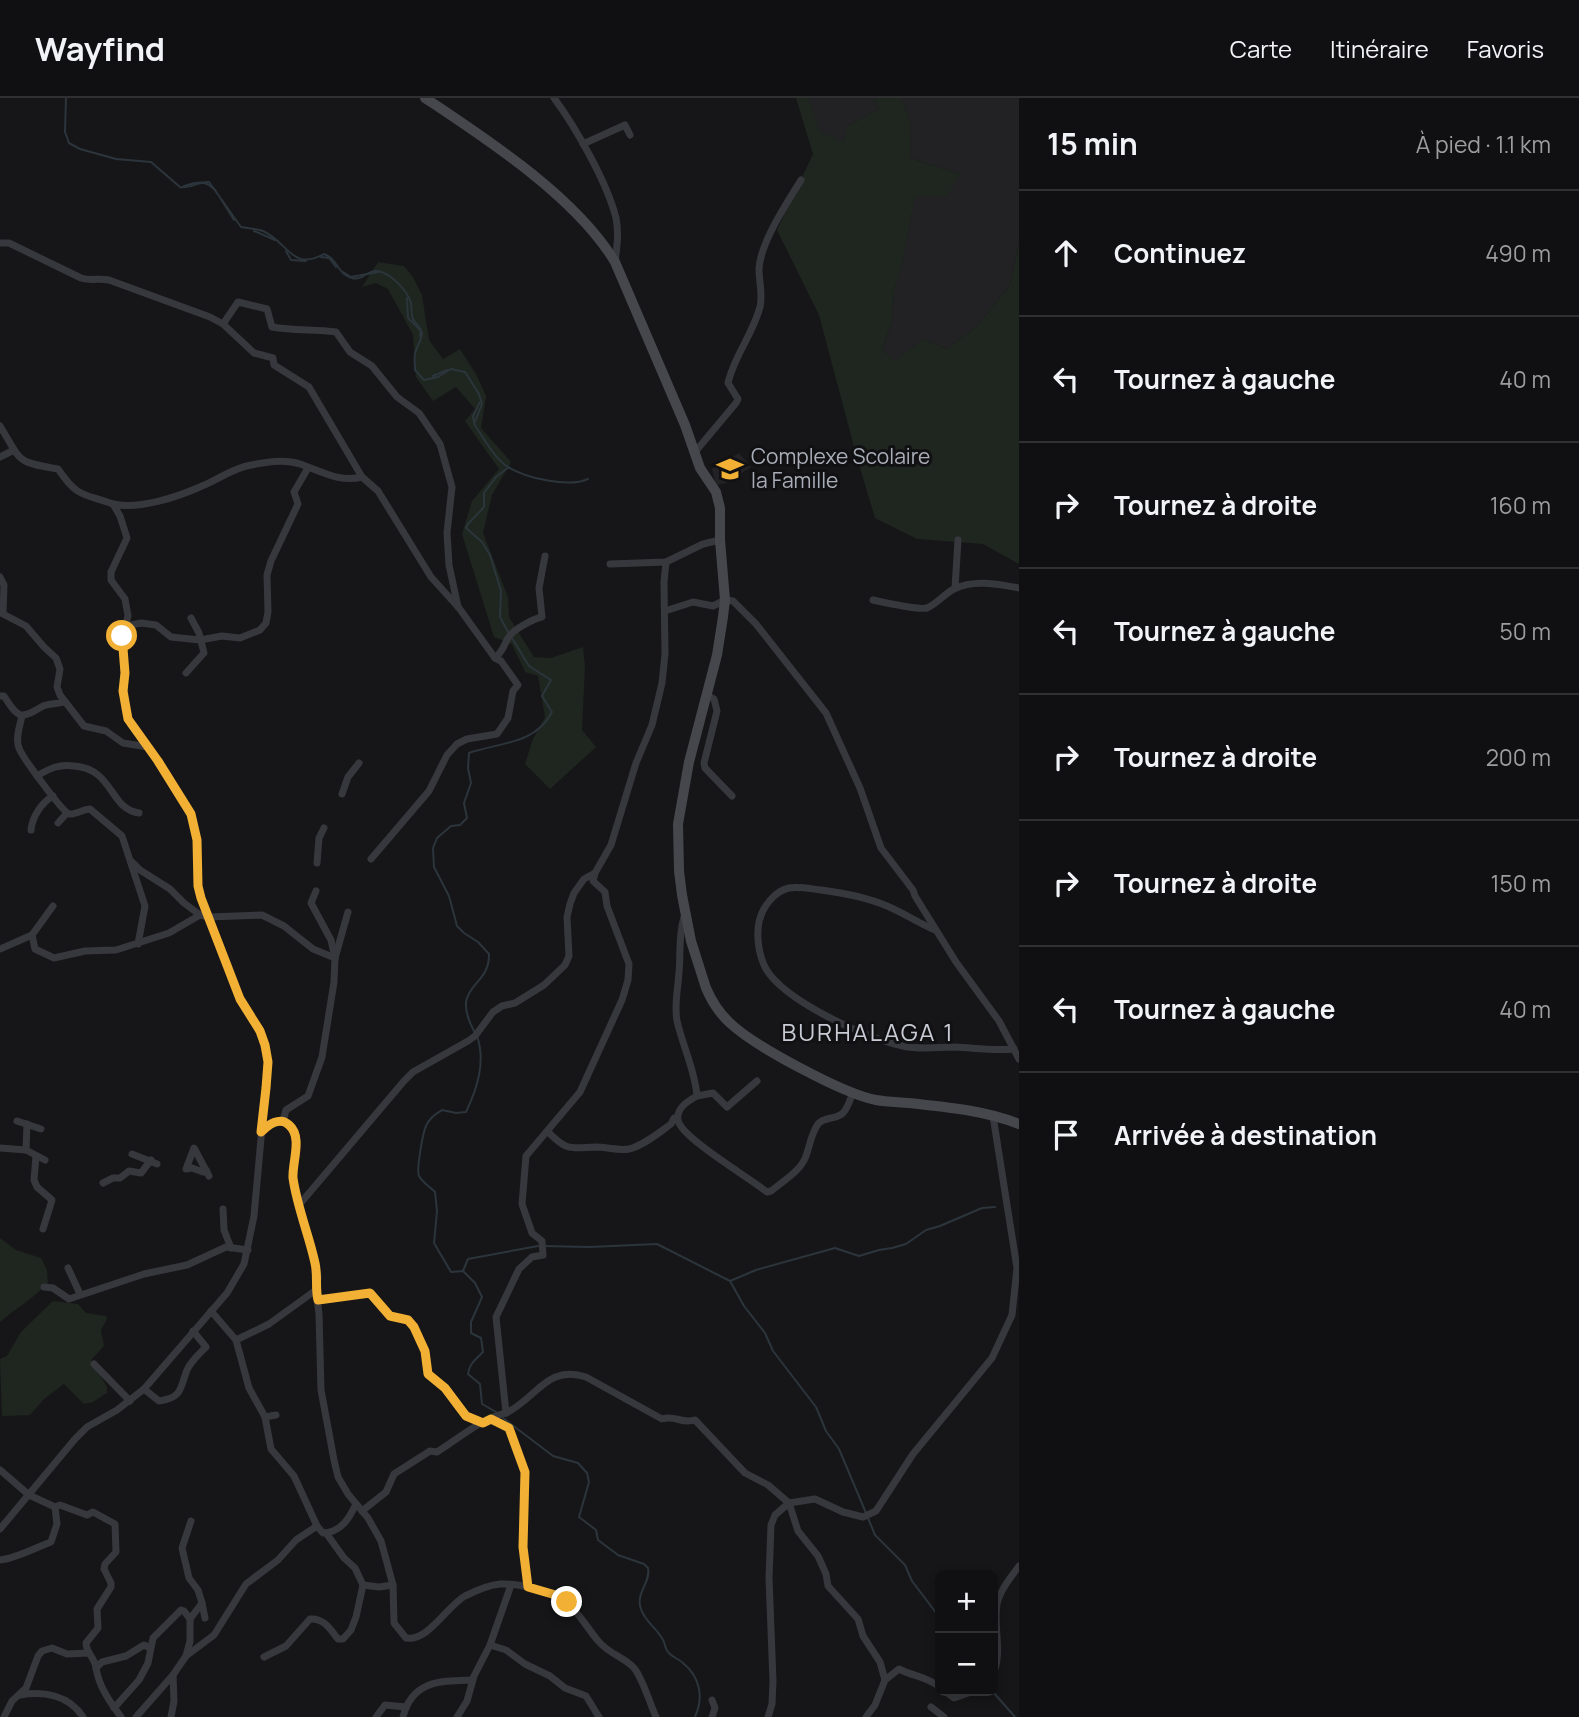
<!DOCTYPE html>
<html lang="fr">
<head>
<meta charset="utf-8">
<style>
  body { margin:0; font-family:Manrope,sans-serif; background:#19191b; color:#f1f3f6 }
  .controls { position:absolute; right:21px; bottom:21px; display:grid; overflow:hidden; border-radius:10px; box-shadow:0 4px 10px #0003 }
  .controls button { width:63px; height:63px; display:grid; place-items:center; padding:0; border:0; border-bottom:2px solid #303032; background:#101012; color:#f1f3f6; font:35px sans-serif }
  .stop { position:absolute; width:21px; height:21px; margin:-16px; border:5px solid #f2b134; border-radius:50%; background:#fff }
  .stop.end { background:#f2b134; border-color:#fff; box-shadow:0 2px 7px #0008 }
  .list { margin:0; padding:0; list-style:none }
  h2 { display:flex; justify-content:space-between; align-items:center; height:91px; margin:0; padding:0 28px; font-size:30px }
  h2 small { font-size:23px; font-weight:400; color:#9c9d9f }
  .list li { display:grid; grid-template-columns:46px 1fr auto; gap:21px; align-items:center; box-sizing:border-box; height:126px; padding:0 28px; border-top:2px solid #303032 }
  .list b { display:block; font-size:26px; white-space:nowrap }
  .list em { font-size:23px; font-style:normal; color:#9c9d9f }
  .icon { flex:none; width:38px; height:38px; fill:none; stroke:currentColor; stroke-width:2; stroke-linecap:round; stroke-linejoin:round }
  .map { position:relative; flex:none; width:1019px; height:1619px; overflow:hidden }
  header { display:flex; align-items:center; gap:42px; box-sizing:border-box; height:98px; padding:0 35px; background:#101012; border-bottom:2px solid #303032 }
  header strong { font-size:33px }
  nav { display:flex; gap:38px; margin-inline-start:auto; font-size:24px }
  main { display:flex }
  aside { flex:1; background:#101012 }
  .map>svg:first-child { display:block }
</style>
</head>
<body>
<header>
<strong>Wayfind</strong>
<nav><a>Carte</a><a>Itinéraire</a><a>Favoris</a></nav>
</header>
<main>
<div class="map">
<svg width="1019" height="1619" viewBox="0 0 1019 1619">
  <rect width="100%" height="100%" fill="#161618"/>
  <g fill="#222225">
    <polygon points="809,0 874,0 879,11 847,28 843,45 818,33"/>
    <polygon points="901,0 1019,0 1019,145 1010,187 978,227 947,251 923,241 895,264 882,252 892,223 894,192 902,167 915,98 960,76 910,60 911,25"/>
    <polygon points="739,355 751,369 726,385 716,387 712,371"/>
  </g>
  <g fill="#1e261f">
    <polygon points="796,0 809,0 819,33 843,44 847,28 879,11 874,0 901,0 911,25 910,60 960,76 948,98 915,99 902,168 894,192 892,223 882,252 895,263 923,241 947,251 978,227 1010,187 1019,145 1019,466 983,446 917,441 875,420 857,360 819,217 777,132 813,56"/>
    <polygon points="378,164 404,168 413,179 422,197 429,242 443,261 460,251 476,276 486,298 481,330 511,364 492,397 483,435 508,499 509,519 534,559 551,560 583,549 585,568 582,632 596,649 550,691 525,666 533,641 545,619 538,578 525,574 512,546 494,539 462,436 472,403 499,371 465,323 475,311 456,289 433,303 416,279 413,237 388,191 376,185 362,189"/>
    <path d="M0,1140l16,12 25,8 6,12 1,13c-14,15 -32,25 -48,39z"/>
    <polygon points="53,1203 78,1206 86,1215 106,1218 107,1221 101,1232 104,1248 91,1262 107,1289 107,1295 93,1304 84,1306 64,1286 44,1301 30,1317 2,1318 0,1261 7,1258 21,1234"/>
  </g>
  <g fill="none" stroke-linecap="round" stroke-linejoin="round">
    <g stroke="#2c353c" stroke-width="2">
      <path d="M66,0l-1,34 4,11 11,6 36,10 35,3 29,25c10,2 19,-6 29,-5l32,45c7,1 16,2 22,4 25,11 29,41 61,23 13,4 14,21 28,24 11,3 15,-8 25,-7 14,2 30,19 34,32 1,5 0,12 2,16 3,6 8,7 9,14 0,7 -6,14 -7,21 -1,5 0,11 0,16l9,10 14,-3 13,-8 14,3 14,22 3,10 -8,20c10,14 20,34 34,43 18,11 61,21 80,12"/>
      <path d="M184,88c13,-4 21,-7 32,5"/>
      <polyline points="221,101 234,122"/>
      <polyline points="254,133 275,142"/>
      <polyline points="286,153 291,162 306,163"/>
      <polyline points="321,159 329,160 336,169"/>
      <polyline points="343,174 351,179 378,174"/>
      <polyline points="407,200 408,220 421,233 420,238"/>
      <polyline points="433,278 447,272"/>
      <polyline points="474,324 473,318 480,304"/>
      <polyline points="509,369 496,379 484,395 484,409 468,426 466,430 482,444 490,457 501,493 500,519 509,536"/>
      <path d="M474,933c-25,-47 16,-42 15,-77l-11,-12 -14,-9 -7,-7 -8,-30 -15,-29 -1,-19 4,-10 14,-12 9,-1 7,-7 -3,-15 7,-20 -3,-15 1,-15c31,-11 66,-8 83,-41l-10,-16 9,-16 -22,-14 -17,-28"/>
      <path d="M477,938c9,26 0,53 -11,76l-10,1 -14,-3c-6,4 -13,8 -16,16 -3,6 -10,45 -7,50 3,6 11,11 16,16l2,19 -3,32 17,29 12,-1 12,12 7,14 -11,25v11l10,5 2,14c-7,7 -14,12 -15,22l12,10 2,20 14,8"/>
      <polyline points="543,1148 589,1149 657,1146 730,1183 744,1208 765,1235 773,1253 816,1309 826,1333 839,1351 866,1415"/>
      <polyline points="463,1173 468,1161 538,1148"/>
      <polyline points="730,1183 756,1172 835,1150 859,1158 879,1152 892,1150 906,1146 926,1132 940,1128 982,1110 995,1109"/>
      <path d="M503,1320l50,38 25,7 9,10 2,9 -10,35 17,13 2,10 20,15 26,9 4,4c3,15 -13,25 -7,41 4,13 16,19 22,31 3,5 1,9 7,14 4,4 9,5 13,9 17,14 21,34 12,54"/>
      <polyline points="868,1420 875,1437 905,1467 912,1483 940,1520"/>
      <polyline points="993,1585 993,1594 1015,1619"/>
    </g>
    <g stroke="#37383d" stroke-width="7">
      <path d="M554,0c22,30 53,84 62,120 3,15 1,29 -1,44"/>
      <polyline points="583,46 625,27 630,37"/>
      <path d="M0,145h9l72,35c10,3 18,0 28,2l101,37 13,7 31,29 19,5 1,7 35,22 53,90 16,14 53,86 28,31 36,50"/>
      <path d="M223,226l15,-22 29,7 5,18c22,4 42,2 64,5l14,20 22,14 25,31 22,16 21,31 12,43 -5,46 2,32 9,42"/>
      <path d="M0,328c22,36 15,36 58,43 20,29 24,24 55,35l7,12 7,22 -16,34v8l14,19 3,17 -7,28 3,14 1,51 6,16 27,36 33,53 6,26 1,46 3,12 39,101 20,32 8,30 -14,155 -10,48 -17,29 -83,96 -27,21 -30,17 -12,12 -75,90"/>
      <path d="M695,354l41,-49 2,-4 -10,-16c6,-27 25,-49 32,-76 3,-13 -1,-25 -1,-38 1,-26 28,-66 42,-89"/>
      <polyline points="0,359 14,352"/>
      <path d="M113,406c25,6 65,-7 89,-18 17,-7 31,-18 49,-21 16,-3 33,-6 49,-1 20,7 40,19 62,13"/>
      <polyline points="610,466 666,464 703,446 720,442"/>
      <polyline points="0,479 4,487 3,516 26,528 44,549 56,560 60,571 57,589 60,597 84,628 106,633 123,645 148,649"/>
      <polyline points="955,490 958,442"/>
      <path d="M873,502c9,2 46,10 54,8 10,-4 17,-14 27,-19 20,-10 44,-5 65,-1"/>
      <polyline points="665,513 693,504 713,508 725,502 733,503 756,526 826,615 860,690 881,750 913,792 915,798 956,864 999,923 1019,961"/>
      <polyline points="126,528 141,525 156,527 171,539 200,542 222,538 240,540 260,532 266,525 268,514 267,477 271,463 298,406 294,394 308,370"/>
      <polyline points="186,575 204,555 199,535 191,520"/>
      <polyline points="707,597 714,601 717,613 704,665 705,670 732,698"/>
      <path d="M0,598h4c15,24 17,23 39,10 7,-3 15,-2 22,-4"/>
      <path d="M22,618c-2,9 -7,23 -3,32 3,9 43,63 50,66 6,1 15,-5 21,-5l32,27 23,70 -7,38"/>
      <path d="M37,678c13,-8 22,-12 37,-10 40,3 35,43 65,47"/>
      <polyline points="342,696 348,679 359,665"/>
      <polyline points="58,725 67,715"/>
      <path d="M31,732c1,-13 11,-28 22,-34"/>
      <path d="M371,761l58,-68 18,-36 10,-11 10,-5 30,-5 11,-16 5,-27 5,-6 -17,-24 -6,-3c8,-7 8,-11 13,-20 4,-8 25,-19 34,-21l-3,-29 6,-32"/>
      <polyline points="132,764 140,772 170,791 184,805 200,817 209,819 262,817 284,828 313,851 335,860"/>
      <polyline points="317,765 319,740 324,730"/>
      <path d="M595,775l-2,8 12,11 2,14 22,58 -1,16 -6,20 -42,92 -54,64 -4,48 10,29 10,8 1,14 -11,2 -13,12 -23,48 10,96c30,-14 41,-49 80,-36l76,42c14,-4 19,5 33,1l50,53 23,12 21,18 9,28 20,25 8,18 2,12 30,33 5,17 17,26 5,18"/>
      <polyline points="316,793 311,805 331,842 335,860"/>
      <polyline points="53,808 32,837 35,851 54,860 85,853 116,852 169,835 200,817"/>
      <path d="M684,819c-6,19 -3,36 -5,55 -1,17 -5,32 -2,49 6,26 18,49 20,75 -9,5 -21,12 -19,24 2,17 72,58 89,72l4,-1c12,-10 30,-20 35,-35 4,-11 5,-22 12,-32 7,-8 18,-4 25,-11 5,-5 7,-14 10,-20"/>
      <path d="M935,832c-17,-7 -31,-17 -48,-24 -21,-9 -43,-13 -66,-16 -10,-1 -22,-4 -32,-2 -15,3 -27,20 -30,34 -3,15 0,34 7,47 19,32 101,70 137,77 17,4 35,1 52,1 20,1 39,4 59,2"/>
      <polyline points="0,851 32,837"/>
      <polyline points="697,998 713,995 727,1009 757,983"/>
      <polyline points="17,1023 41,1031"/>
      <polyline points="283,1023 286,1012 308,998 322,959 334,884 335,860 348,814"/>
      <polyline points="27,1026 26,1052 45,1062"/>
      <path d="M261,1033c7,-6 19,-15 28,-6 14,12 3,37 4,52 3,34 21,67 25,101l-2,12 3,24 2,76 13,70 4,17 10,17 20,24 13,23 12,44 1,38 12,15c22,4 41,-32 59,-42 10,-5 23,-11 35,-12 17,-1 53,7 66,18 14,11 22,28 34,41 10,11 25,15 34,25 9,11 16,36 22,49"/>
      <path d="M548,1034c20,20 23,16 48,15 11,0 22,4 33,2 14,-3 31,-17 42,-25l3,-6 3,1"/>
      <polyline points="0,1050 26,1052"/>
      <polyline points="132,1056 157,1066"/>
      <polyline points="36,1058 34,1082 37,1089 52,1102 43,1131"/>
      <polyline points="207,1073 203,1074 192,1070 186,1071 194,1050 209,1078"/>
      <polyline points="103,1085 113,1080 120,1080 129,1073 141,1075 151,1062"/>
      <polyline points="299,1107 404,983 413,974 468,943 475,938 493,914 502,908 515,905 544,887 565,867 569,858 567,819 570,806 574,795 584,781 595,775 611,747 636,665 652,627 662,585 665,556 664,484 666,464"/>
      <polyline points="223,1111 224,1132 231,1150"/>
      <polyline points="68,1170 80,1196"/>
      <polyline points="44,1189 53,1190 69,1201 144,1176 187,1167 226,1149 248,1152"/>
      <polyline points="318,1203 370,1195 390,1218 408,1222 414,1229 425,1253 428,1276 445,1290 466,1318 483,1325"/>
      <polyline points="211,1213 236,1242 269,1226 316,1192"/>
      <polyline points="236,1242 249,1290 265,1319 271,1351 294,1378 317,1428"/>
      <polyline points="94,1266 130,1303"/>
      <path d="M144,1291l15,12c24,-3 21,-14 28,-31 4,-9 12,-16 19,-23l-13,-16"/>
      <polyline points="265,1319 276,1317"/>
      <polyline points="491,1320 509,1330 525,1374 523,1449 528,1489"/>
      <path d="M0,1372l29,25 26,12 5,-2 27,10 6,-3 22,12 1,28 -11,12 -1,5 7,14v4l-14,22 1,19 -12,15c0,10 9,15 10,25"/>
      <path d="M362,1413l24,-19 8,-18 36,-23 7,1c21,-13 45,-34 69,-39"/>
      <path d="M0,1462c15,-1 37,-13 51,-18l6,-18 -2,-17"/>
      <polyline points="363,1487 379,1489 393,1487"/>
      <polyline points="202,1505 205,1520"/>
      <polyline points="490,1547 506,1552 525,1566 550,1578 565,1590 586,1598 599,1619"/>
      <path d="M186,1558l28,-21 32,-51 32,-24 18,-20 21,-14 6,7c18,-1 26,-14 33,-29"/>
      <path d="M264,1559l22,-11 24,-27c14,-1 20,10 28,20h5l8,-9 5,-13 7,-32 -8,-17 -11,-10 -18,-25"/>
      <path d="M993,1577c10,-25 0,-45 4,-71 3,-14 14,-27 22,-38"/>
      <polyline points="945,1593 954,1600 974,1593"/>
      <path d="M20,1597c24,-4 49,0 63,22"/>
      <polyline points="931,1609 944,1619"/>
      <polyline points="114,1610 139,1582 148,1565 153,1540 181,1512 184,1513 190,1521"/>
      <polyline points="4,1619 12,1603 26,1590 38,1558 42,1553 52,1550 67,1556 89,1555"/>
      <path d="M121,1619c-11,-15 -22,-30 -25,-49l6,-6 24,-6 18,-11 6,3"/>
      <polyline points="136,1619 173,1577 186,1558 190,1543 190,1521 202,1505 198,1492 189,1480 182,1450 191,1423"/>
      <polyline points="171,1619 174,1603 173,1577"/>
      <polyline points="376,1619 385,1607 406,1609"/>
      <path d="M403,1619c9,-37 38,-36 69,-37"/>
      <polyline points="457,1619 467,1603 474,1578 490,1547 511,1487"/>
      <polyline points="712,1619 715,1610 712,1602"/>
      <polyline points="768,1619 772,1606 773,1583 769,1480 771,1427 775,1417 789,1405 815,1401 843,1414 863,1419 876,1413 913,1356 992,1260 1012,1217 1017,1170 993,1018"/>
      <path d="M866,1619l9,-12 10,-25 14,-11c16,8 26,7 41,18"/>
    </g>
    <path stroke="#45474d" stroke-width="10" d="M425,0c63,42 151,99 190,164l70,163 15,43 16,24 4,16v32l5,60 -2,17 -6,38 -28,107 -11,62 1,47 3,24 9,46 15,47c6,14 13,25 24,35 24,23 114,71 146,77 11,2 22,2 33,3 36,4 75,7 110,21"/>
  </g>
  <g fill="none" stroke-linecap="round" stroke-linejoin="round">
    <path stroke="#f2b134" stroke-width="9" d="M122,538l3,37 -2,18 5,28 30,42 33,53 6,26 1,46 3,12 39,101 20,32 5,14 3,17 -2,26 -5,44c7,-7 19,-16 28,-7 14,12 3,37 4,53 4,29 16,57 22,85 3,13 0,25 3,37l52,-7 20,23 18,4 6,7 11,24 3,23 17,14 21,28 17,7 8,-4 18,9 16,44 -2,75 5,40 31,9 8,6"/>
  </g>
  <defs>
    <g id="school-bare" transform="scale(2.1)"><path d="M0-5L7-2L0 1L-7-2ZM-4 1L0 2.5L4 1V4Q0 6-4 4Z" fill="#f2b134" stroke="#111113" stroke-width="2.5" paint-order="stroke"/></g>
  </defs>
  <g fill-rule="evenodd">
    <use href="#school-bare" x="730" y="371"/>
  </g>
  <g text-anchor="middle" stroke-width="6" stroke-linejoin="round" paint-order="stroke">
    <g font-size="21" fill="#a8adb8" stroke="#111113" text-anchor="start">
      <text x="751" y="366">Complexe Scolaire<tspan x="751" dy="24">la Famille</tspan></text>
    </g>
    <g font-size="24" letter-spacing="2" fill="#c9ccd4" stroke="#111113">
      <text x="868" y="943">BURHALAGA 1</text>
    </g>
  </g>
</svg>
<div class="controls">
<button>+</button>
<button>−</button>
</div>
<div class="stop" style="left:122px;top:538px"></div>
<div class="stop end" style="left:567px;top:1504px"></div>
</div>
<aside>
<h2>15 min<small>À pied · 1.1 km</small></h2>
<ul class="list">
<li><svg class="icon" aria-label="ahead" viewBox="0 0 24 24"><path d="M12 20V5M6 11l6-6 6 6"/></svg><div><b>Continuez</b></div><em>490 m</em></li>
<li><svg class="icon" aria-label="left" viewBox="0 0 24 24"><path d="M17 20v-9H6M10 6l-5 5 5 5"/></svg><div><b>Tournez à gauche</b></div><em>40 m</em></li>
<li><svg class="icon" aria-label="right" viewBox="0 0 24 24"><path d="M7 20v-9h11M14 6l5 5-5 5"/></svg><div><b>Tournez à droite</b></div><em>160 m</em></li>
<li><svg class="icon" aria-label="left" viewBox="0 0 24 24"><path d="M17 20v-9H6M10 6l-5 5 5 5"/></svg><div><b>Tournez à gauche</b></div><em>50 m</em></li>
<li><svg class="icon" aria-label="right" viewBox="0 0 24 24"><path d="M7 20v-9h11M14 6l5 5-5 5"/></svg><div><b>Tournez à droite</b></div><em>200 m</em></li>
<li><svg class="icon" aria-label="right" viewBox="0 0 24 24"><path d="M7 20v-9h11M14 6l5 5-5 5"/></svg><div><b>Tournez à droite</b></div><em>150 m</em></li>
<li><svg class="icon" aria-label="left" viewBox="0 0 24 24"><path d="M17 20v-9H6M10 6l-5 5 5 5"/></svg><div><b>Tournez à gauche</b></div><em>40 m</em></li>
<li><svg class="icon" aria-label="arrive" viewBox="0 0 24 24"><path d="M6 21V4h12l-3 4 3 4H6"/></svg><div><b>Arrivée à destination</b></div></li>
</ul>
</aside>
</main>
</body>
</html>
